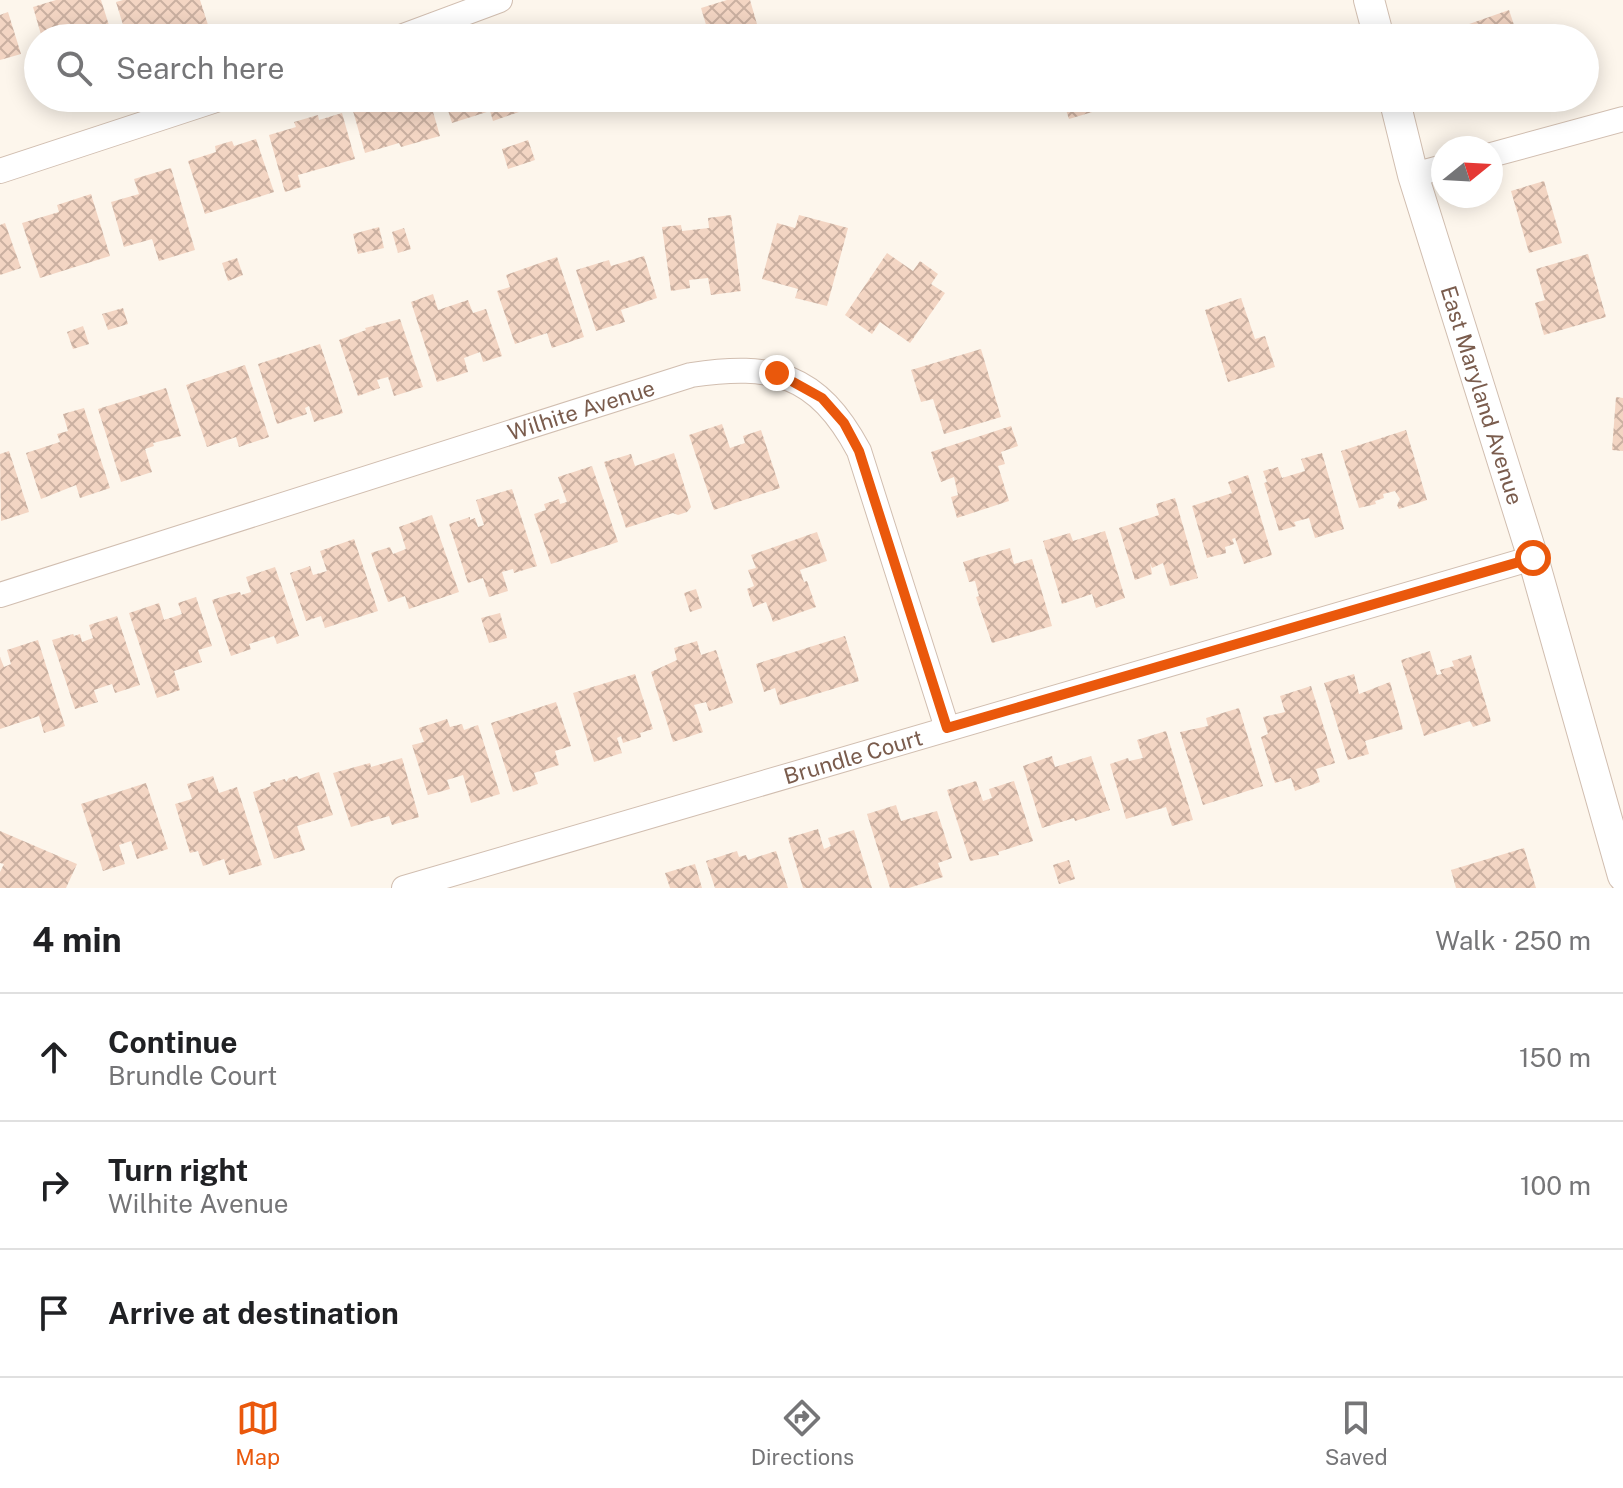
<!DOCTYPE html>
<html lang="en">
<head>
<meta charset="utf-8">
<style>
  body { margin:0; font-family:"Public Sans",sans-serif; background:#f2f2f2; color:#202124 }
  .compass { position:absolute; left:1431px; top:136px; width:72px; height:72px; border-radius:50%; background:#fff; box-shadow:0 4px 20px #0003; rotate:72deg }
  .stop { position:absolute; width:24px; height:24px; margin:-18px; border:6px solid #ea580c; border-radius:50%; background:#fff }
  .stop.end { background:#ea580c; border-color:#fff; box-shadow:0 2px 8px #0008 }
  .list { margin:0; padding:0; list-style:none }
  h2 { display:flex; justify-content:space-between; align-items:center; height:104px; margin:0; padding:0 32px; font-size:34px }
  h2 small { font-size:26px; font-weight:400; color:#757577 }
  .list li { display:grid; grid-template-columns:52px 1fr auto; gap:24px; align-items:center; box-sizing:border-box; height:128px; padding:0 32px; border-top:2px solid #e0e0e0 }
  .list b { display:block; font-size:30px; white-space:nowrap }
  .list p { margin:0; font-size:26px; white-space:nowrap; color:#757577 }
  .list em { font-size:26px; font-style:normal; color:#757577 }
  .icon { flex:none; width:44px; height:44px; fill:none; stroke:currentColor; stroke-width:2; stroke-linecap:round; stroke-linejoin:round }
  .map { position:relative; flex:none; width:1623px; height:888px; overflow:hidden }
  .search { position:absolute; background:#fff; box-shadow:0 4px 20px #0003; left:24px; right:24px; top:24px; height:88px; display:flex; align-items:center; gap:20px; box-sizing:border-box; padding:0 28px; border-radius:44px; color:#757577; font-size:30px }
  .sheet { height:488px; background:#fff }
  nav { display:flex; justify-content:space-around; align-items:center; box-sizing:border-box; height:112px; border-top:2px solid #e0e0e0; background:#fff; font-size:22px; color:#757577 }
  nav a { display:grid; justify-items:center; gap:4px }
  nav .on { color:#ea580c }
  .map>svg:first-child { display:block }
</style>
</head>
<body>
<div class="map">
<svg width="1623" height="888" viewBox="0 0 1623 888">
  <defs>
    <pattern id="building-cross-hatch" width="8" height="8" patternUnits="userSpaceOnUse" patternTransform="scale(2)"><rect width="8" height="8" fill="#f3d5c3"/><path d="M0 0l8 8M0 8l8-8" fill="none" stroke="#cab0a1"/></pattern>
  </defs>
  <rect width="100%" height="100%" fill="#fdf6ec"/>
  <g fill="url(#building-cross-hatch)">
    <polygon points="56,0 101,0 113,38 42,38 33,7"/>
    <polygon points="123,0 200,0 208,25 179,34 177,28 145,38 127,38 116,2"/>
    <polygon points="727,0 750,0 761,38 710,38 701,8"/>
    <polygon points="1509,10 1517,34 1505,38 1459,38 1455,29"/>
    <polygon points="8,12 21,54 0,60 0,15"/>
    <polygon points="372,98 429,98 440,136 401,147 399,143 365,153 351,104"/>
    <polygon points="444,98 521,98 521,99 516,100 519,112 493,121 490,111 452,123"/>
    <polygon points="1047,98 1131,98 1132,100 1069,119 1064,104 1050,108"/>
    <polygon points="342,113 355,159 298,175 301,187 285,192 269,135 296,127 294,122 318,115 319,120"/>
    <polygon points="256,139 274,192 205,214 188,161 216,152 215,146 232,141 234,146"/>
    <polygon points="528,140 535,160 508,169 502,149"/>
    <polygon points="171,168 195,250 159,261 152,239 124,247 111,202 139,194 134,179"/>
    <polygon points="1544,181 1562,243 1529,253 1511,191"/>
    <polygon points="91,194 110,256 40,278 22,223 59,212 57,205"/>
    <polygon points="731,215 741,291 711,295 708,278 689,280 690,288 671,291 662,227 681,225 682,231 709,228 708,218"/>
    <polygon points="799,215 848,228 827,306 795,298 798,289 762,279 777,223 795,228"/>
    <polygon points="5,223 21,268 0,275 0,225"/>
    <polygon points="379,227 384,248 358,254 353,234"/>
    <polygon points="404,228 411,249 398,253 392,232"/>
    <polygon points="887,253 913,271 920,261 938,274 931,284 945,293 910,343 880,322 872,334 845,315"/>
    <polygon points="1588,254 1606,317 1544,335 1535,303 1545,300 1536,269"/>
    <polygon points="644,256 657,298 621,310 625,322 596,331 576,270 609,260 611,266"/>
    <polygon points="557,257 584,337 552,348 547,333 515,344 497,291 510,287 506,275"/>
    <polygon points="237,258 243,275 228,281 222,263"/>
    <polygon points="433,294 438,310 468,300 473,313 486,309 502,356 483,362 480,352 464,358 468,372 437,382 411,302"/>
    <polygon points="1241,298 1255,339 1265,336 1275,367 1228,382 1205,310"/>
    <polygon points="123,308 128,324 108,330 102,314"/>
    <polygon points="400,319 423,387 394,396 388,377 377,380 380,388 358,396 339,340 366,330 365,328"/>
    <polygon points="83,326 89,344 73,349 67,332"/>
    <polygon points="320,344 343,413 314,422 309,406 305,408 307,414 277,424 258,364"/>
    <polygon points="981,349 1001,417 944,434 933,399 921,402 911,370"/>
    <polygon points="245,365 269,437 239,447 236,437 207,447 186,385"/>
    <polygon points="166,388 181,436 153,443 154,446 145,449 152,472 121,482 98,409"/>
    <polygon points="1616,397 1623,398 1623,451 1612,450"/>
    <polygon points="84,408 110,488 80,498 76,485 41,499 26,453 60,442 57,434 68,431 63,414"/>
    <polygon points="722,424 730,448 745,443 743,436 761,430 780,488 714,510 689,435"/>
    <polygon points="1011,426 1018,446 1001,452 1005,464 998,466 1009,501 957,518 951,497 958,495 954,477 941,482 931,452"/>
    <polygon points="1406,430 1427,500 1399,509 1397,505 1400,499 1395,491 1383,494 1384,498 1375,501 1376,504 1359,508 1341,451"/>
    <polygon points="9,451 29,512 1,521 0,454"/>
    <polygon points="674,453 691,507 687,512 678,515 673,513 626,528 604,462 631,454 635,466"/>
    <polygon points="1322,453 1344,529 1315,538 1309,518 1294,522 1296,526 1279,531 1264,483 1267,482 1263,471 1278,467 1282,478 1305,471 1301,459"/>
    <polygon points="592,466 618,542 551,564 534,514 546,510 544,504 559,499 560,504 567,502 558,477"/>
    <polygon points="1248,475 1272,555 1244,564 1235,538 1232,539 1234,544 1225,547 1226,553 1207,558 1192,506 1232,493 1228,482"/>
    <polygon points="512,489 537,566 514,573 513,569 502,572 508,591 489,597 483,578 468,583 449,524 470,517 470,520 475,518 478,527 484,525 476,500"/>
    <polygon points="1175,498 1198,578 1170,586 1163,563 1152,568 1150,563 1152,574 1135,580 1119,528 1159,515 1156,504"/>
    <polygon points="432,515 459,592 409,609 405,596 388,602 371,553 390,547 393,554 406,549 399,527"/>
    <polygon points="1105,531 1125,598 1096,608 1092,594 1062,604 1043,541 1070,533 1073,541"/>
    <polygon points="817,532 827,561 800,570 804,582 807,581 816,607 773,622 766,602 753,607 747,589 754,586 748,570 756,568 751,555"/>
    <polygon points="354,539 378,611 325,628 321,616 306,621 290,573 310,566 313,575 327,571 320,551"/>
    <polygon points="1010,548 1014,564 1032,559 1052,626 992,643 976,597 979,596 975,581 969,582 963,562"/>
    <polygon points="275,567 299,636 277,644 274,636 249,644 251,649 231,656 212,600 231,594 240,592 241,595 251,592 246,577"/>
    <polygon points="696,589 702,608 690,612 684,593"/>
    <polygon points="196,597 212,646 198,650 202,662 174,671 180,690 157,698 129,613 159,603 164,620 182,614 178,603"/>
    <polygon points="500,613 507,638 489,643 481,618"/>
    <polygon points="117,616 140,685 115,693 112,684 94,690 98,702 75,709 52,640 73,634 74,636 80,634 82,642 93,638 89,625"/>
    <polygon points="845,636 859,681 780,705 775,688 764,692 756,664"/>
    <polygon points="38,640 65,726 44,733 39,716 0,729 0,657 4,667 11,664 7,650"/>
    <polygon points="697,641 701,655 716,650 733,703 709,711 706,702 694,705 703,732 673,742 651,672 677,660 674,648"/>
    <polygon points="1430,651 1437,675 1442,674 1440,670 1454,666 1452,661 1471,655 1491,721 1473,727 1470,721 1424,736 1401,660"/>
    <polygon points="635,674 653,729 640,733 641,737 623,743 621,736 617,738 622,753 594,762 573,693"/>
    <polygon points="1354,674 1359,694 1390,682 1403,729 1365,741 1369,754 1348,760 1324,683"/>
    <polygon points="1311,686 1335,763 1316,769 1320,782 1295,791 1291,778 1275,783 1261,737 1268,734 1263,717 1285,712 1280,696"/>
    <polygon points="556,702 571,746 555,751 559,765 534,773 538,784 513,792 491,723"/>
    <polygon points="1239,708 1263,786 1203,805 1180,732 1208,726 1206,718"/>
    <polygon points="447,719 450,727 462,724 464,730 478,725 500,794 471,803 463,775 447,780 450,789 428,795 412,745 424,742 419,728"/>
    <polygon points="1166,731 1193,820 1172,826 1166,807 1126,819 1110,764 1128,758 1129,761 1143,758 1137,740"/>
    <polygon points="1052,756 1055,767 1091,756 1110,810 1075,821 1074,818 1042,828 1023,766"/>
    <polygon points="402,758 419,817 392,825 389,816 351,827 333,773 370,763 371,767"/>
    <polygon points="319,772 333,815 297,826 305,850 274,859 253,792 271,786 270,783 285,779 286,782 289,778 297,776 299,779"/>
    <polygon points="213,776 219,793 237,787 262,865 229,875 224,859 203,866 198,851 190,853 175,804 192,799 187,784"/>
    <polygon points="976,781 983,801 992,798 989,789 1014,781 1033,841 998,852 999,855 970,861 947,790"/>
    <polygon points="146,783 168,849 137,859 131,841 119,845 125,864 103,871 81,804"/>
    <polygon points="896,805 901,821 937,811 952,858 938,863 943,877 909,888 890,888 867,814"/>
    <polygon points="818,829 824,849 831,846 828,838 854,830 872,888 803,888 788,838"/>
    <polygon points="0,831 77,864 66,888 0,888 0,872 4,864 0,863"/>
    <polygon points="1524,848 1536,888 1456,888 1451,870"/>
    <polygon points="737,851 739,857 746,855 748,860 776,851 788,888 715,888 706,861"/>
    <polygon points="1069,860 1075,879 1059,884 1053,865"/>
    <polygon points="695,864 702,888 670,888 665,873"/>
  </g>
  <g fill="none" stroke-linecap="round" stroke-linejoin="round">
    <g stroke="#d1beb0" stroke-width="26">
      <g id="minor">
        <polyline points="398,38 500,0"/>
        <polyline points="1491,155 1623,119"/>
        <polyline points="0,171 222,98"/>
        <polyline points="1413,175 1443,167"/>
        <path id="s1" d="M0,595l691,-220c82,-12 126,-2 168,76l88,277"/>
        <path id="s2" d="M404,888l1129,-330"/>
      </g>
    </g>
    <g stroke="#d1beb0" stroke-width="32">
      <g id="tertiary">
        <polyline points="1369,0 1379,38"/>
        <path id="s3" d="M1394,98l19,77 120,383 90,318"/>
      </g>
    </g>
    <use href="#minor" stroke="#fff" stroke-width="24"/>
    <use href="#tertiary" stroke="#fff" stroke-width="30"/>
  </g>
  <g fill="none" stroke-linecap="round" stroke-linejoin="round">
    <polyline stroke="#ea580c" stroke-width="10" points="777,373 822,398 844,423 859,451 947,728 1533,558"/>
  </g>
  <g text-anchor="middle" stroke-width="7" stroke-linejoin="round" paint-order="stroke">
    <g font-size="22" fill="#7a5c4d" stroke="#fffaf3">
      <text dy="8" stroke="none"><textPath href="#s3" startOffset="310">East Maryland Avenue</textPath></text>
      <text dy="8" stroke="none"><textPath href="#s1" startOffset="610">Wilhite Avenue</textPath></text>
      <text dy="8" stroke="none"><textPath href="#s2" startOffset="468">Brundle Court</textPath></text>
    </g>
  </g>
</svg>
<svg class="compass" viewBox="-18 -18 36 36"><path d="M0-13l5 13h-10z" fill="#e53935"/><path d="M0 13l5-13h-10z" fill="#757577"/></svg>
<div class="stop" style="left:1533px;top:558px"></div>
<div class="stop end" style="left:777px;top:373px"></div>
<div class="search"><svg class="icon" aria-label="search" viewBox="0 0 24 24"><circle cx="10" cy="10" r="6"/><path d="M15 15l6 6"/></svg>Search here</div>
</div>
<section class="sheet">
<h2>4 min<small>Walk · 250 m</small></h2>
<ul class="list">
<li><svg class="icon" aria-label="ahead" viewBox="0 0 24 24"><path d="M12 20V5M6 11l6-6 6 6"/></svg><div><b>Continue</b><p>Brundle Court</p></div><em>150 m</em></li>
<li><svg class="icon" aria-label="right" viewBox="0 0 24 24"><path d="M7 20v-9h11M14 6l5 5-5 5"/></svg><div><b>Turn right</b><p>Wilhite Avenue</p></div><em>100 m</em></li>
<li><svg class="icon" aria-label="arrive" viewBox="0 0 24 24"><path d="M6 21V4h12l-3 4 3 4H6"/></svg><div><b>Arrive at destination</b></div></li>
</ul>
</section>
<nav>
<a class="on"><svg class="icon" aria-label="map" viewBox="0 0 24 24"><path d="M3 6l6-2 6 2 6-2v14l-6 2-6-2-6 2zM9 4v14M15 6v14"/></svg>Map</a>
<a><svg class="icon" aria-label="directions" viewBox="0 0 24 24"><path d="M12 3l9 9-9 9-9-9zM9 14v-3h6M13 9l2 2-2 2"/></svg>Directions</a>
<a><svg class="icon" aria-label="saved" viewBox="0 0 24 24"><path d="M7 4h10v16l-5-4-5 4z"/></svg>Saved</a>
</nav>
</body>
</html>
